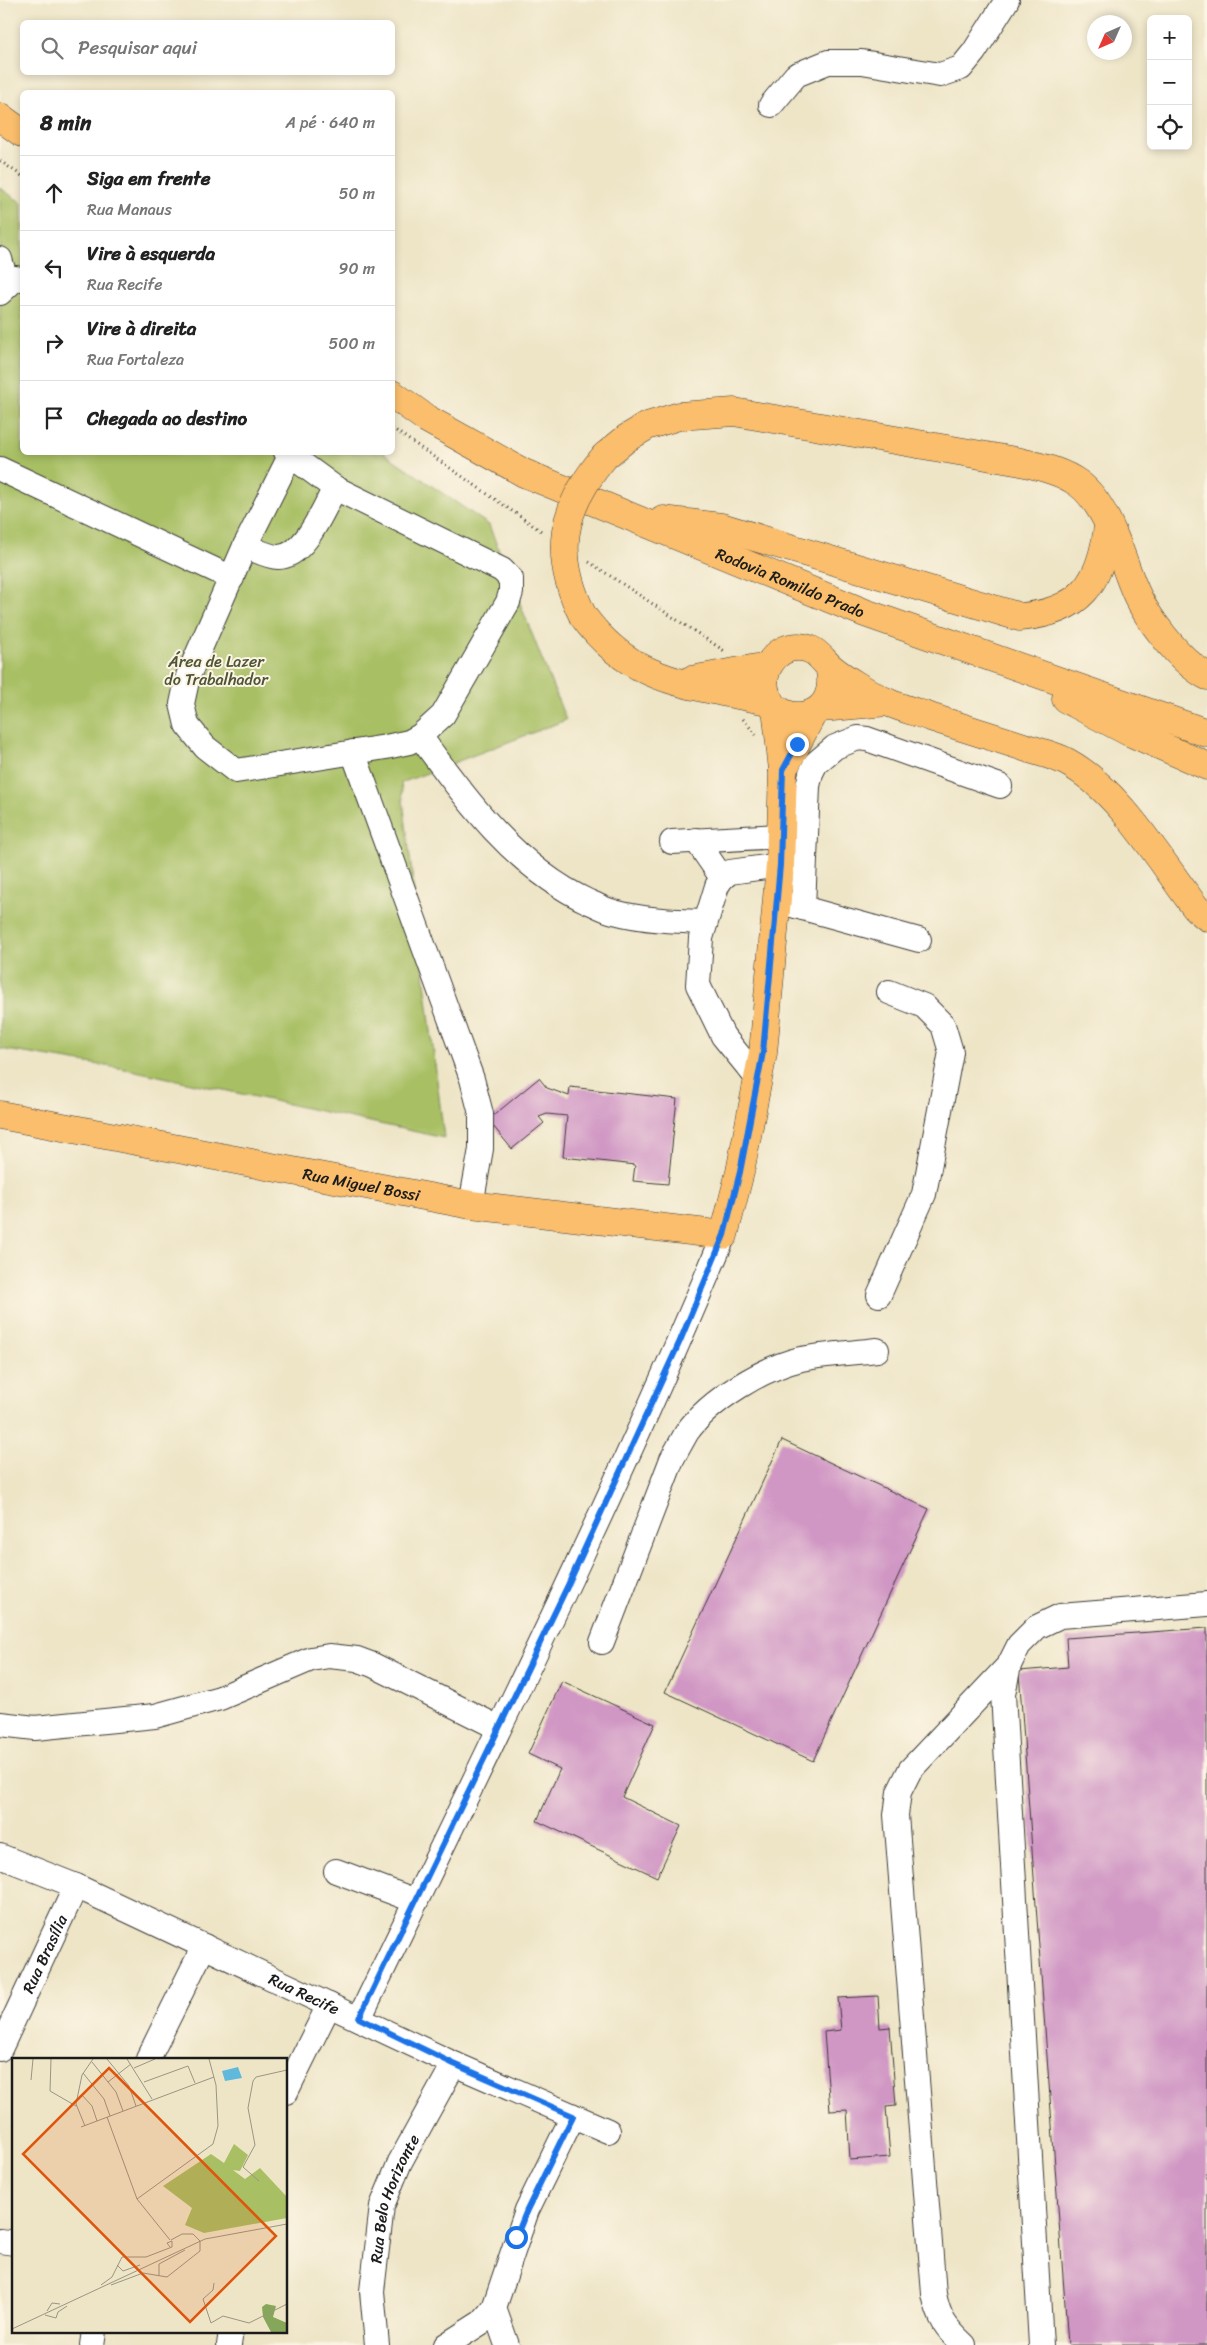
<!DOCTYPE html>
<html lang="pt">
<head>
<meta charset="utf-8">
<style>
  body { margin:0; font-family:Sriracha,sans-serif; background:#f2f2f2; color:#222 }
  .controls { position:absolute; right:15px; top:15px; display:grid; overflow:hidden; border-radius:8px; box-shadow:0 2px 8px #0003 }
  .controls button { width:45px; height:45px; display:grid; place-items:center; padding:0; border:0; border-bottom:1px solid #e0e0e0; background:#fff; color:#222; font:25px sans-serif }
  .compass { position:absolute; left:1087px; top:15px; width:45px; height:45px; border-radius:50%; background:#fff; box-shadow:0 2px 8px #0003; rotate:225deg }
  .stop { position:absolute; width:15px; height:15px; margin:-11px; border:4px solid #1a73e8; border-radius:50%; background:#fff }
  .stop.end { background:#1a73e8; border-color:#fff; box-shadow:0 1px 5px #0008 }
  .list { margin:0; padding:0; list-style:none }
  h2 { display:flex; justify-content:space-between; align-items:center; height:65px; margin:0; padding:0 20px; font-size:21px }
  h2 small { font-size:16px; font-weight:400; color:#767676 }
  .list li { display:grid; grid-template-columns:32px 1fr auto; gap:15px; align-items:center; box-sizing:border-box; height:75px; padding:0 20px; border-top:1px solid #e0e0e0 }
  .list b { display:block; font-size:19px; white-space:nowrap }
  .list p { margin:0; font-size:16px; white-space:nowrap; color:#767676 }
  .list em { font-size:16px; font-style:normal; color:#767676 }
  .icon { flex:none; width:28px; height:28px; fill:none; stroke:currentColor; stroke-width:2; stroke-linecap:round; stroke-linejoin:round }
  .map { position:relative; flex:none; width:1207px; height:2345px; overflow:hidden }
  .search { position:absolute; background:#fff; box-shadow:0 2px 8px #0003; left:20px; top:20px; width:375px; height:55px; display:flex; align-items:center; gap:12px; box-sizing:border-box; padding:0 18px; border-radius:8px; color:#767676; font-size:19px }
  .panel { position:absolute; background:#fff; box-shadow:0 2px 8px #0003; left:20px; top:90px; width:375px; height:365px; border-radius:8px }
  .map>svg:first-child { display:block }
</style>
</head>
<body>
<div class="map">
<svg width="1207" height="2345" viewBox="0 0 1207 2345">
  <rect width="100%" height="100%" fill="#fcf5e5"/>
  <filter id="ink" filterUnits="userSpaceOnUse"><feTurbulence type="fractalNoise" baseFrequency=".02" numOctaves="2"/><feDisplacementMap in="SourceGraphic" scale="10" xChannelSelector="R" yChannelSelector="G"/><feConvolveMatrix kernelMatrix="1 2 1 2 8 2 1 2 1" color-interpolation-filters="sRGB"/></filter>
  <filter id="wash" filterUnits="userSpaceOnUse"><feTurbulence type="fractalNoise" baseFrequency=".0096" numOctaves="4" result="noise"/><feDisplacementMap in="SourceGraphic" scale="20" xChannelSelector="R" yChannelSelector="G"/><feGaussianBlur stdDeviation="1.12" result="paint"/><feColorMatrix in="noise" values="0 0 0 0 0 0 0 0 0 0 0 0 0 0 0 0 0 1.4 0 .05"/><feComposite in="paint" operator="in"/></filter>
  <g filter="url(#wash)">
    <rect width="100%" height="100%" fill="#eee5c7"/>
    <polygon fill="#a8bf64" stroke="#626e40" points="0,188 22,203 22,452 384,453 489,525 566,720 401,783 444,1138 131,1070 0,1049"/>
    <g id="blocks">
      <g fill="#d096c4">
        <polygon points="539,1078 547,1088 569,1096 570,1087 677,1099 668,1184 633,1181 635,1165 563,1157 567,1116 547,1114 539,1117 544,1123 512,1149 488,1120"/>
        <polygon points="782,1440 929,1509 813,1761 665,1692"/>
        <polygon points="1207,1628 1207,2345 1068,2345 1019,1671 1068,1667 1066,1638"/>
        <polygon points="562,1681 655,1724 622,1797 681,1826 657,1877 537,1821 560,1769 528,1754"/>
        <polygon points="878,1996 880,2028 890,2027 896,2106 886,2107 890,2157 850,2160 847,2110 830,2111 824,2032 841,2030 838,1998"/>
      </g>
    </g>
  </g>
  <g filter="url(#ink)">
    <use href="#blocks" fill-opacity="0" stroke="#3c3a36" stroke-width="1"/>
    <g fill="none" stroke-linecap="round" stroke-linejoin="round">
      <g stroke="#3c3a36" stroke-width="26">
        <g id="minor">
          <polyline points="771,105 796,75 828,62 862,62 940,75 961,68 974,52 1007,0"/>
          <polyline points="0,259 7,284"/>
          <polyline points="0,293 16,278 22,279"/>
          <polyline points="286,452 335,488 502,570 511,579 511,592 508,602 443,715 420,736 409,742 386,747 236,771 205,747 187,725 182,704 188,676 245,546 290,456"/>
          <polyline points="0,469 232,578"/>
          <path d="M245,546c9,3 23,11 33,11 27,0 45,-48 57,-69"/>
          <path d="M420,736c45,63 97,133 169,166 8,3 16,8 25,10 29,8 60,9 91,10"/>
          <polyline points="353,752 472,1079 481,1114 481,1149 471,1205"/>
          <polyline points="696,840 722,878"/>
          <polyline points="672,842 781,836"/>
          <polyline points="788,904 919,940"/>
          <polyline points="803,908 808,786 811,773 816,763 835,747 858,738 867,739 1000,786"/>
          <polyline points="758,1079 723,1036 698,985 701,938 717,886 722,878 730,872 780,865"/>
          <polyline points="879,1295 924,1194 951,1052 943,1025 924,1006 889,992"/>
          <path d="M602,1642l70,-183c5,-9 10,-18 15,-27 23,-32 76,-64 114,-73 25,-5 51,-6 76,-9"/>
          <polyline points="0,1724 35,1728 155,1716 220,1698 311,1659 329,1656 357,1659 373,1665 499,1728"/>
          <path id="s1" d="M0,1856l76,30 378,178 154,67"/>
          <polyline points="336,1871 416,1901"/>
          <path d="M359,2019c125,-260 254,-518 365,-784"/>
          <path id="s2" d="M0,2049l76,-163"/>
          <polyline points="148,2059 204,1946"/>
          <polyline points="286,2092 329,2005"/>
          <polyline points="0,2241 14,2243"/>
          <polyline points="494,2308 507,2345"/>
          <polyline points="92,2345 94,2331"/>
          <polyline points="229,2345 231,2331"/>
          <path id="s3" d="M377,2345l-5,-54 10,-85 18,-44 54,-98"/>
          <polyline points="446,2345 482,2322 494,2308 527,2210 573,2116"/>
          <path d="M964,2345c-18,-17 -25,-26 -30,-51l-38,-479 3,-23 11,-22 99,-105"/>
          <polyline points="1041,2345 1003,1694 1009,1665 1019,1645 1037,1627 1060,1616 1207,1604"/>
        </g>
      </g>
      <g stroke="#3c3a36" stroke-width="29">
        <g id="major">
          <polyline points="0,117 22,133"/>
          <path id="s4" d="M392,394l35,25 97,54 341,140 342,120"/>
          <path d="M605,456l22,-18 20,-12 32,-10 55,-4 287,50c20,5 40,9 57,21 29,21 42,71 55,103 11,29 46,75 74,90"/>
          <path d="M663,520l58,7 299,90c61,-5 81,-34 88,-91"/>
          <path d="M583,616c51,70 110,68 188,86"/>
          <path d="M829,666c14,55 -47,64 -62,30 -9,-23 7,-49 31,-49 16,0 22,10 31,19 11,10 44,30 58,36 14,6 29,10 43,15 32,10 63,20 94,30 14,5 30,8 43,15 53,29 93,99 129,146l11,9"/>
          <polyline points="691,680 768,666"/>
          <polyline points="1066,699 1129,732 1207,766"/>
          <polyline points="821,708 887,702"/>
          <polyline points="783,770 813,713"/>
          <path id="s5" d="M0,1115l471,90 253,30 16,-63 23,-119 17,-188 3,-95 -7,-62"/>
        </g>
      </g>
      <g stroke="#3c3a36" stroke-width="3" stroke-dasharray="1 4" stroke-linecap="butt">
        <polyline points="0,161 22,176"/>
        <polyline points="392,428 544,533"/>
        <polyline points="589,562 726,652"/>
        <polyline points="743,719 756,735"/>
      </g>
      <use href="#minor" stroke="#fff" stroke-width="24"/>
      <use href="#major" stroke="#fabe6d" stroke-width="28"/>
      <g stroke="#3c3a36" stroke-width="29" stroke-linecap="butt">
        <path id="major-bridge" d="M583,616c-31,-62 -22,-108 22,-160"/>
      </g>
      <use href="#major-bridge" stroke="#fabe6d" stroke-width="28"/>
    </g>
  </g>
  <g fill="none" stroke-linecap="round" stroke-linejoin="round" filter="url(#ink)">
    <polyline stroke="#1a73e8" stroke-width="6" points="516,2237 527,2210 573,2116 454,2064 359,2018 568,1585 680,1341 724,1235 740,1172 763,1052 780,865 783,770 797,744"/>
  </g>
  <g text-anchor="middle" stroke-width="4" stroke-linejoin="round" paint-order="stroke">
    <g font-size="16" fill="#1c1c1c" stroke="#fcf5e5">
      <text dy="6" stroke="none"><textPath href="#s4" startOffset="442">Rodovia Romildo Prado</textPath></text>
      <text dy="6" stroke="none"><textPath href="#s5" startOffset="368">Rua Miguel Bossi</textPath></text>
      <text dy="6" stroke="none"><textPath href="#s2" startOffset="105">Rua Brasília</textPath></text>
      <text dy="6" stroke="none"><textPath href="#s1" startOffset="334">Rua Recife</textPath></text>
      <text dy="6" stroke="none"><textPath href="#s3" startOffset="150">Rua Belo Horizonte</textPath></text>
    </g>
    <g font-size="16" fill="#4d5535" stroke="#fcf5e5">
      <text x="216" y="667">Área de Lazer<tspan x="216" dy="18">do Trabalhador</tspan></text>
    </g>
  </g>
  <g transform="translate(12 2058)">
    <rect width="275" height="275" fill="#eee5c7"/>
    <path d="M222,86l14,11 -8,16 -7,-1 12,9 15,-11 27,29v21l-83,15 -19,-8 7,-17 -29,-22 48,-32 13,9z" fill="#a8bf64"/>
    <path d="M254,246l10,2 -3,11 14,6v9h-16l-8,-15 -1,-10z" fill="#86a65a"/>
    <path d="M226,9l4,11 -17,3 -3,-10z" fill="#5fb9dd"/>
    <path fill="none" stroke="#9a9583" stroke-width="1" d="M39,1l-1,32 26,15M95,1l22,27 7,20M115,1l25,40M80,4l24,30 7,19M122,10l21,-9M71,15l21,26 6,17M19,22l2,-21M96,24l23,-18M132,24l44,-16 7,17M69,36l11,12 5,15M95,59l30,82M73,68l-9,-22 6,-29 11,-16M69,69l133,-50M247,123l-16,-14 12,-22 -7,-37 5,-27 3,-4 31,-7M158,182l-33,-41 76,-55 5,-18 -2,-41 -7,-26M105,207l6,6 17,-6M147,218v-12l26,-14M202,225l-1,7 -10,9 8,24 12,-7 26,7 38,-19M89,227l11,-8 10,-20h24l26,-10v-6l-5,2 3,4M99,227l32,-12 24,4 33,-26v-10l-7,-7h-11l-11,6M35,253l5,-8 8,1M33,257l11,3 2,-6 9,-6M0,271l193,-90 82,-15"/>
    <path fill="#de560d" fill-opacity="0.15" stroke="#de560d" stroke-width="2.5" d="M97,10l167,168 -86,86 -167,-168z"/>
    <rect width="275" height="275" fill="none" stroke="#1c1c1c" stroke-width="2.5"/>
  </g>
</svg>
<div class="controls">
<button>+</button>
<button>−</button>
<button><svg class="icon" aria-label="locate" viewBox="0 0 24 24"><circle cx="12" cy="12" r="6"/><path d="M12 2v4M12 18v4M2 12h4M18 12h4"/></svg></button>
</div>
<svg class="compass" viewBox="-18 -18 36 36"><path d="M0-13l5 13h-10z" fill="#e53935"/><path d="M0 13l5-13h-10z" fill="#767676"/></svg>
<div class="stop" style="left:516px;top:2237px"></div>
<div class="stop end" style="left:797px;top:744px"></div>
<div class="search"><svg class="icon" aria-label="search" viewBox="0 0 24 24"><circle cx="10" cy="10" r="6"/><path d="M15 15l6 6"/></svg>Pesquisar aqui</div>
<section class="panel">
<h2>8 min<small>A pé · 640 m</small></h2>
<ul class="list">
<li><svg class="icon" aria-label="ahead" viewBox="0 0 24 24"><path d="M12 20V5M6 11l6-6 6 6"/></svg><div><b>Siga em frente</b><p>Rua Manaus</p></div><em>50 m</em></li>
<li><svg class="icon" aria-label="left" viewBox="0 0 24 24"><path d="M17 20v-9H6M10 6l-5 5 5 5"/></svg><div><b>Vire à esquerda</b><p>Rua Recife</p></div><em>90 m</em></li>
<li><svg class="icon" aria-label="right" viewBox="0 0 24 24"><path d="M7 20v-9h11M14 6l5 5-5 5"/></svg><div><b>Vire à direita</b><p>Rua Fortaleza</p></div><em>500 m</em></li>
<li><svg class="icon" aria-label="arrive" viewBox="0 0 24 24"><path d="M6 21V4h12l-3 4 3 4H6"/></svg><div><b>Chegada ao destino</b></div></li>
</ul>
</section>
</div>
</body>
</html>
